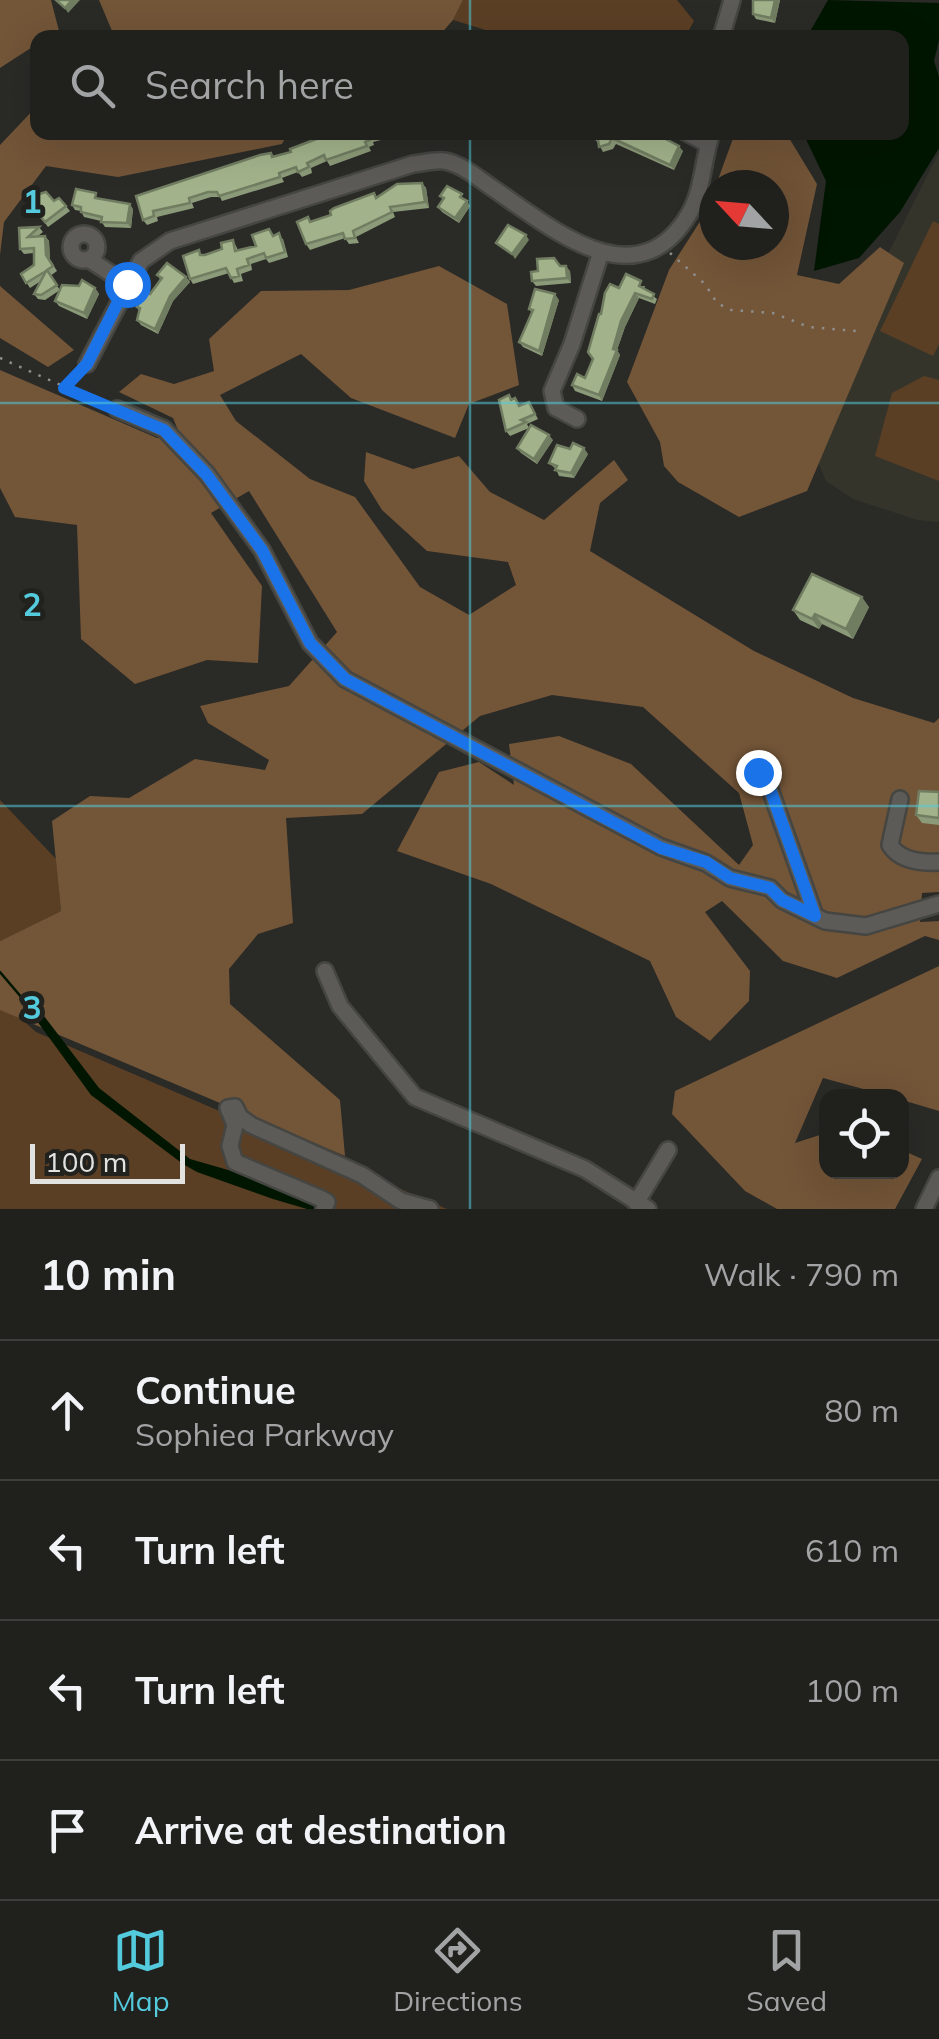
<!DOCTYPE html>
<html lang="en">
<head>
<meta charset="utf-8">
<style>
  body { margin:0; font-family:Mulish,sans-serif; background:#2d2d2a; color:#f1f3f6 }
  .controls { position:absolute; right:30px; bottom:30px; display:grid; overflow:hidden; border-radius:20px; box-shadow:0 10px 40px #0002 }
  .controls button { width:90px; height:90px; display:grid; place-items:center; padding:0; border:0; border-bottom:2px solid #3d3e3b; background:#20201d; color:#f1f3f6; font:50px sans-serif }
  .compass { position:absolute; left:699px; top:170px; width:90px; height:90px; border-radius:50%; background:#20201d; box-shadow:0 10px 40px #0002; rotate:296deg }
  .scale { position:absolute; left:30px; bottom:25px; width:155px; box-sizing:border-box; padding-left:10px; border:5px solid #e2e2e0; border-top:0; font-size:28px; line-height:35px; white-space:nowrap; color:#e2e2e0; -webkit-text-stroke:8px #21211e; paint-order:stroke }
  .stop { position:absolute; width:30px; height:30px; margin:-22px; border:8px solid #1a73e8; border-radius:50%; background:#fff }
  .stop.end { background:#1a73e8; border-color:#fff; box-shadow:0 2px 10px #0008 }
  .list { margin:0; padding:0; list-style:none }
  h2 { display:flex; justify-content:space-between; align-items:center; height:130px; margin:0; padding:0 40px; font-size:42px }
  h2 small { font-size:32px; font-weight:400; color:#a2a3a4 }
  .list li { display:grid; grid-template-columns:65px 1fr auto; gap:30px; align-items:center; box-sizing:border-box; height:140px; padding:0 40px; border-top:2px solid #3d3e3b }
  .list b { display:block; font-size:38px; white-space:nowrap }
  .list p { margin:0; font-size:32px; white-space:nowrap; color:#a2a3a4 }
  .list em { font-size:32px; font-style:normal; color:#a2a3a4 }
  .icon { flex:none; width:55px; height:55px; fill:none; stroke:currentColor; stroke-width:2; stroke-linecap:round; stroke-linejoin:round }
  .map { position:relative; flex:none; width:939px; height:1209px; overflow:hidden }
  .search { position:absolute; background:#20201d; box-shadow:0 10px 40px #0002; left:30px; right:30px; top:30px; height:110px; display:flex; align-items:center; gap:25px; box-sizing:border-box; padding:0 35px; border-radius:20px; color:#a2a3a4; font-size:38px }
  .sheet { height:690px; background:#20201d }
  nav { display:flex; justify-content:space-around; align-items:center; box-sizing:border-box; height:140px; border-top:2px solid #3d3e3b; background:#20201d; font-size:28px; color:#a2a3a4 }
  nav a { display:grid; justify-items:center; gap:5px }
  nav .on { color:#54cadd }
  .map>svg:first-child { display:block }
</style>
</head>
<body>
<div class="map">
<svg width="939" height="1209" viewBox="0 0 939 1209">
  <rect width="100%" height="100%" fill="#2a2a27"/>
  <polygon fill="#34342a" points="939,152 939,522 917,520 853,499 826,481 815,455 888,254"/>
  <g fill="#5b3f25">
    <polygon points="463,0 677,0 694,21 685,37 512,38 453,20"/>
    <polygon points="933,221 939,224 939,344 933,356 880,331"/>
    <polygon points="924,376 939,380 939,481 875,456 892,393"/>
    <polygon points="0,800 56,859 61,911 0,941"/>
    <polygon points="0,1000 36,1032 447,1209 0,1209"/>
  </g>
  <g fill="#735538">
    <polygon points="0,0 51,0 59,31 48,37 38,38 37,44 0,68"/>
    <polygon points="99,0 463,0 453,20 438,37 115,38"/>
    <polygon points="37,106 38,132 288,133 282,144 118,177 46,166 4,222 0,255 0,145"/>
    <polygon points="735,133 786,133 817,184 797,275 839,284 880,247 904,263 807,491 739,517 678,482 664,466 660,442 627,382 669,270 708,209 714,192 714,245 774,245 774,185 716,185"/>
    <polygon points="439,266 507,304 519,385 469,404 455,438 351,398 301,354 220,395 236,421 310,479 355,497 420,587 469,615 516,585 508,562 427,551 382,510 364,481 366,452 413,469 459,456 490,492 544,520 614,460 628,480 600,503 590,551 754,651 853,698 934,723 939,718 939,892 922,893 920,922 939,921 939,940 925,936 837,978 783,961 722,901 705,912 750,971 749,1001 710,1041 676,1017 650,961 491,884 397,851 439,772 479,762 514,785 509,744 559,736 631,764 739,865 753,845 739,793 643,707 552,695 480,716 362,814 286,818 293,923 258,934 229,969 230,1004 340,1100 345,1156 0,1010 0,941 61,911 52,821 90,796 129,798 195,759 265,770 269,760 208,723 200,706 289,686 337,632 249,491 211,513 262,586 258,663 207,660 135,684 81,639 77,525 15,517 0,488 0,370 157,438 180,435 173,418 119,392 141,374 174,384 214,371 209,339 261,291 349,290"/>
    <polygon points="0,286 74,350 48,367 0,338"/>
    <polygon points="939,966 939,1111 902,1100 902,1096 889,1096 823,1078 795,1143 826,1133 826,1172 902,1172 902,1150 922,1159 895,1209 777,1209 745,1191 672,1114 675,1091"/>
  </g>
  <g fill="#001601">
    <polygon points="828,0 939,3 939,40 934,61 939,77 939,148 900,212 859,258 814,271 826,181 803,133 902,132 902,38 807,37"/>
    <polygon points="44,1016 99,1088 190,1159 249,1176 332,1209 307,1209 273,1199 197,1172 183,1164 91,1095 37,1021"/>
  </g>
  <g fill="none" stroke-linecap="round" stroke-linejoin="round">
    <polyline stroke="#001601" stroke-width="2.5" points="0,972 39,1018"/>
    <g stroke="#454542" stroke-width="20">
      <g id="minor">
        <polyline points="721,38 732,0"/>
        <polyline points="685,132 708,144"/>
        <circle cx="84" cy="247" r="13"/>
        <polyline points="90,260 127,284"/>
        <path d="M87,364l54,-103 29,-20 243,-77c10,-1 21,-4 31,-3 16,2 34,17 47,26 58,39 145,116 198,27 14,-23 14,-56 23,-82"/>
        <polyline points="117,409 164,429 207,474 262,550 310,643 345,679 661,847 706,863 730,878 770,888 782,900 825,921 866,926 939,904"/>
        <polyline points="577,419 556,408 552,391 572,344 601,252"/>
        <polyline points="759,772 770,789 815,916"/>
        <path d="M900,799l-10,46c10,16 31,18 49,17"/>
        <polyline points="325,971 340,1006 415,1097 585,1169 648,1209"/>
        <polyline points="636,1203 668,1150"/>
        <polyline points="324,1209 327,1202 322,1199 235,1162 230,1146 235,1125 228,1108 235,1107 240,1117 251,1125 362,1175 401,1201 430,1209"/>
        <polyline points="924,1209 939,1178"/>
      </g>
    </g>
    <g stroke="#8e8e8b" stroke-width="2.5" stroke-dasharray="2.5 8" stroke-linecap="butt">
      <polyline points="670,253 705,284 717,303 731,310 773,313 809,327 856,331"/>
      <polyline points="0,358 106,405"/>
      <polyline points="64,388 80,373"/>
    </g>
    <use href="#minor" stroke="#5c5b58" stroke-width="15"/>
  </g>
  <g fill="#8b9a78">
    <polygon points="753,0 780,0 775,23 756,19 753,14"/>
    <polygon points="378,132 381,140 373,142 374,145 369,147 371,151 330,166 327,161 311,168 312,173 302,177 298,172 282,178 284,182 222,201 220,197 211,197 192,203 194,208 157,217 158,221 147,225 143,220 136,196 271,153 274,156"/>
    <polygon points="388,132 404,132 405,136 392,138"/>
    <polygon points="592,136 683,151 674,170 616,144 613,149 603,152 598,143"/>
    <polygon points="422,183 426,188 429,208 393,212 395,217 356,237 359,243 349,244 345,238 310,250 306,244 308,217 312,222 331,215 374,193 377,197"/>
    <polygon points="440,196 465,200 470,206 459,223 442,212 438,207 443,200"/>
    <polygon points="59,198 70,211 48,227 32,206 54,201"/>
    <polygon points="100,199 133,209 131,228 105,227 101,221 84,217 81,211 75,210 72,205"/>
    <polygon points="39,227 43,232 38,236 45,236 49,241 50,260 57,271 50,276 60,290 95,288 99,294 87,319 59,306 55,301 60,290 45,300 38,299 34,294 41,281 30,288 21,274 34,265 34,253 24,254 20,249 19,228"/>
    <polygon points="273,236 283,239 288,257 269,263 266,259 251,264 252,270 241,274 243,281 234,283 229,273 193,284 190,279 203,255 222,249 233,240 238,250 256,246"/>
    <polygon points="560,266 570,271 571,283 536,286 532,281 538,271"/>
    <polygon points="157,275 186,277 190,282 173,301 158,334 141,325 137,320 139,311 137,307 150,294 160,279"/>
    <polygon points="645,286 644,289 657,299 655,304 639,298 625,327 617,350 620,355 602,401 575,391 572,385 585,378 593,359 601,314 619,288"/>
    <polygon points="559,300 542,356 523,347 519,342 532,313 529,309"/>
    <polygon points="512,400 520,406 529,402 538,419 527,424 529,428 510,436 506,431"/>
    <polygon points="553,440 537,464 521,453 517,448"/>
    <polygon points="588,454 574,478 559,476 556,469 549,463"/>
    <polygon points="869,607 853,639 822,624 819,629 800,620 793,610"/>
    <polygon points="939,792 939,825 922,823 916,815"/>
  </g>
  <g fill="#717d61">
    <polygon points="72,0 80,0 68,13 65,8"/>
    <polygon points="775,0 780,0 775,23 771,18"/>
    <polygon points="679,146 683,151 674,170 670,165"/>
    <polygon points="422,183 426,188 429,208 425,202"/>
    <polygon points="467,201 470,206 459,223 455,218"/>
    <polygon points="130,204 133,209 131,228 127,223"/>
    <polygon points="526,235 529,240 515,259 512,254"/>
    <polygon points="45,236 49,241 50,260 46,255"/>
    <polygon points="566,266 570,271 571,283 567,278"/>
    <polygon points="186,277 190,282 173,301 158,334 155,329 170,296"/>
    <polygon points="95,288 99,294 87,319 84,313"/>
    <polygon points="635,293 639,298 625,327 617,350 620,355 602,401 599,395 613,349 621,321"/>
    <polygon points="555,294 559,300 542,356 539,351"/>
    <polygon points="549,435 553,440 537,464 534,459"/>
    <polygon points="584,448 588,454 574,478 571,473"/>
    <polygon points="862,597 869,607 853,639 846,629"/>
    <polygon points="815,614 822,624 819,629 812,619"/>
  </g>
  <g fill="#a2b38b" stroke="#717d61" stroke-width="2.5">
    <polygon points="56,0 72,0 65,8"/>
    <polygon points="753,0 775,0 771,18 753,14"/>
    <polygon points="321,132 376,132 377,135 369,137 370,140 365,142 367,146 326,160 324,155 307,163 309,167 298,172 296,167 279,173 280,177 219,196 217,192 208,192 189,198 190,203 153,211 154,216 143,220 136,196 260,155 271,153 272,157 291,152 290,149 319,138 317,134"/>
    <polygon points="594,132 652,132 679,146 670,165 612,138 609,144 599,147 598,139 592,136"/>
    <polygon points="422,183 425,202 390,207 392,212 353,231 355,238 345,239 343,233 306,244 297,222 308,217 310,222 331,215 330,211 334,208 374,193 376,198 397,184"/>
    <polygon points="447,186 462,194 460,197 467,201 455,218 438,207 444,198 440,196"/>
    <polygon points="76,189 96,193 95,198 130,204 127,223 101,222 102,217 81,212 81,207 72,205"/>
    <polygon points="46,192 54,201 59,198 66,206 45,222 32,206 36,195"/>
    <polygon points="508,225 526,235 512,254 496,243"/>
    <polygon points="39,227 28,237 45,236 46,255 53,266 47,270 57,285 41,295 34,294 46,271 26,283 21,274 34,265 34,248 20,249 19,228"/>
    <polygon points="269,229 273,236 279,233 285,252 266,258 264,253 247,259 249,265 237,269 239,276 231,278 226,268 190,279 183,256 199,250 200,255 205,255 222,249 221,243 233,240 235,251 256,246 252,235"/>
    <polygon points="554,258 560,266 566,266 567,278 532,281 531,272 538,271 537,259"/>
    <polygon points="167,263 186,277 170,296 155,329 137,320 140,308 137,307 145,291 150,294 162,278 157,275"/>
    <polygon points="626,274 641,281 639,286 654,294 652,299 635,293 621,321 613,349 617,350 599,395 572,385 577,374 585,378 593,359 588,352 599,314 601,314 605,293 610,284 619,288"/>
    <polygon points="82,280 95,288 84,313 55,301 62,285 79,286"/>
    <polygon points="535,289 555,294 539,351 519,342 533,310 529,309"/>
    <polygon points="509,395 511,400 515,398 519,406 529,402 535,414 521,420 526,422 506,431 499,400"/>
    <polygon points="531,425 549,435 534,459 517,448"/>
    <polygon points="573,443 584,448 571,473 555,470 557,466 549,463 557,445 570,449"/>
    <polygon points="812,574 862,597 846,629 815,614 812,619 793,610"/>
    <polygon points="919,791 939,792 939,818 916,815"/>
  </g>
  <g fill="none" stroke-linecap="round" stroke-linejoin="round">
    <polyline stroke="#1a73e8" stroke-width="12" points="127,284 87,364 64,388 164,430 206,474 262,550 310,643 345,679 661,848 706,862 730,878 770,888 782,900 815,916 770,789 758,772"/>
  </g>
  <path fill="none" stroke="#54cadd" stroke-width="2.5" stroke-opacity="0.55" d="M470,0v38M470,132v1077M0,403h939M0,806h939"/>
  <g font-size="32" text-anchor="middle" font-weight="bold" fill="#54cadd" stroke="#21211e" stroke-width="10" stroke-linejoin="round" paint-order="stroke">
    <text x="32" y="213">1</text>
    <text x="32" y="616">2</text>
    <text x="32" y="1019">3</text>
  </g>
</svg>
<div class="controls">
<button><svg class="icon" aria-label="locate" viewBox="0 0 24 24"><circle cx="12" cy="12" r="6"/><path d="M12 2v4M12 18v4M2 12h4M18 12h4"/></svg></button>
</div>
<svg class="compass" viewBox="-18 -18 36 36"><path d="M0-13l5 13h-10z" fill="#e53935"/><path d="M0 13l5-13h-10z" fill="#a2a3a4"/></svg>
<div class="scale">100 m</div>
<div class="stop" style="left:127px;top:284px"></div>
<div class="stop end" style="left:758px;top:772px"></div>
<div class="search"><svg class="icon" aria-label="search" viewBox="0 0 24 24"><circle cx="10" cy="10" r="6"/><path d="M15 15l6 6"/></svg>Search here</div>
</div>
<section class="sheet">
<h2>10 min<small>Walk · 790 m</small></h2>
<ul class="list">
<li><svg class="icon" aria-label="ahead" viewBox="0 0 24 24"><path d="M12 20V5M6 11l6-6 6 6"/></svg><div><b>Continue</b><p>Sophiea Parkway</p></div><em>80 m</em></li>
<li><svg class="icon" aria-label="left" viewBox="0 0 24 24"><path d="M17 20v-9H6M10 6l-5 5 5 5"/></svg><div><b>Turn left</b></div><em>610 m</em></li>
<li><svg class="icon" aria-label="left" viewBox="0 0 24 24"><path d="M17 20v-9H6M10 6l-5 5 5 5"/></svg><div><b>Turn left</b></div><em>100 m</em></li>
<li><svg class="icon" aria-label="arrive" viewBox="0 0 24 24"><path d="M6 21V4h12l-3 4 3 4H6"/></svg><div><b>Arrive at destination</b></div></li>
</ul>
</section>
<nav>
<a class="on"><svg class="icon" aria-label="map" viewBox="0 0 24 24"><path d="M3 6l6-2 6 2 6-2v14l-6 2-6-2-6 2zM9 4v14M15 6v14"/></svg>Map</a>
<a><svg class="icon" aria-label="directions" viewBox="0 0 24 24"><path d="M12 3l9 9-9 9-9-9zM9 14v-3h6M13 9l2 2-2 2"/></svg>Directions</a>
<a><svg class="icon" aria-label="saved" viewBox="0 0 24 24"><path d="M7 4h10v16l-5-4-5 4z"/></svg>Saved</a>
</nav>
</body>
</html>
